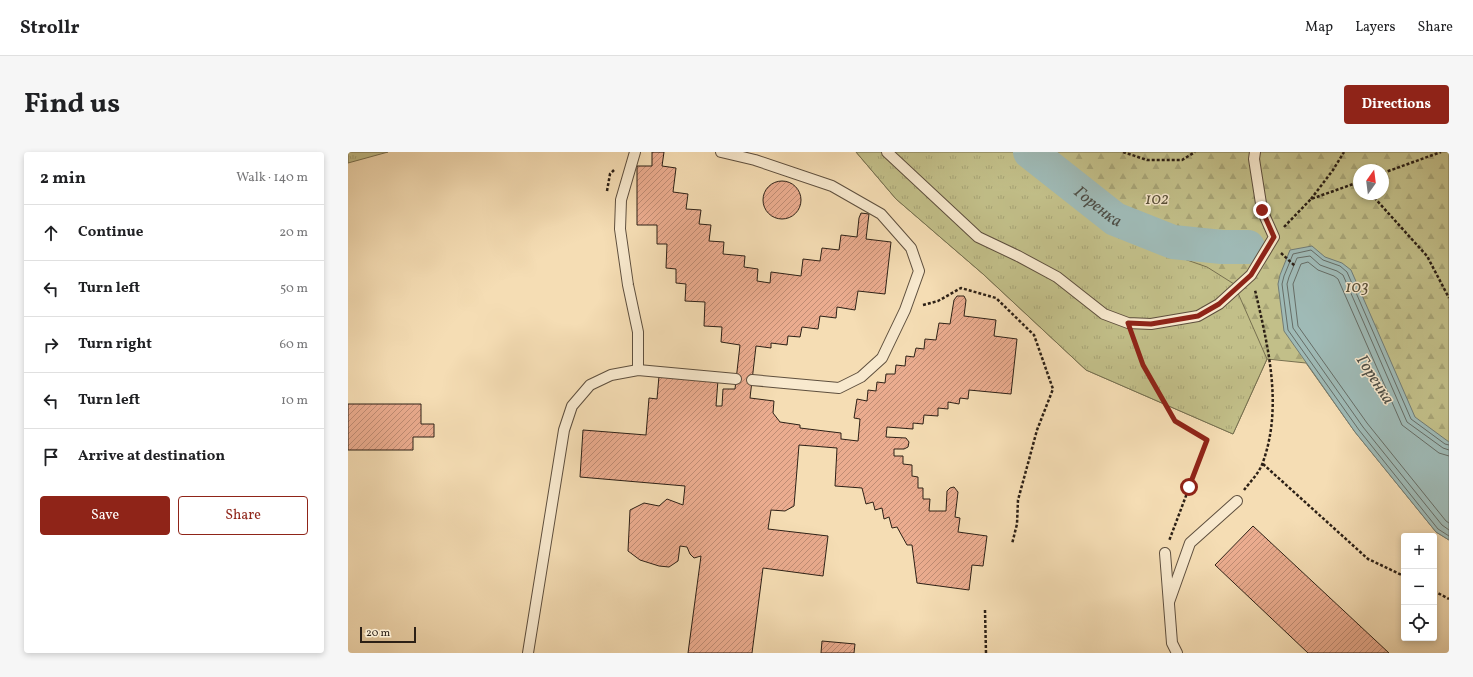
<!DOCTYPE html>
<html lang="en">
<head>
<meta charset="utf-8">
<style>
  body { margin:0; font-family:Vollkorn,serif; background:#f6f6f6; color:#202124 }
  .controls { position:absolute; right:12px; bottom:12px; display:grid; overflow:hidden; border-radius:4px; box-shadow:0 2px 6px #0003 }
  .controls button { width:36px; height:36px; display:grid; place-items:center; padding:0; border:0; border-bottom:1px solid #e0e0e0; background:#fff; color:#202124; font:20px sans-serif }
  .compass { position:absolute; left:1005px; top:12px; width:36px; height:36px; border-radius:50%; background:#fff; box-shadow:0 2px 6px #0003; rotate:14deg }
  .scale { position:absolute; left:12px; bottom:10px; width:56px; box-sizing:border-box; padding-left:4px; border:2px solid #2c2016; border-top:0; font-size:11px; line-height:14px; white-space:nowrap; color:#2c2016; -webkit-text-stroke:3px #f8e9ce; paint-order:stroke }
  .stop { position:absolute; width:12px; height:12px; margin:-9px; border:3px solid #8f2418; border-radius:50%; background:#fff }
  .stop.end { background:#8f2418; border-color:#fff; box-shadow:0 1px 4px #0008 }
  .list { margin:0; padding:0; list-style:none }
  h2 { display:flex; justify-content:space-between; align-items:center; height:52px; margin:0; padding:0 16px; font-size:17px }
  h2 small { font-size:13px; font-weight:400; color:#757577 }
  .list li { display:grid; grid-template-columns:26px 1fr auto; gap:12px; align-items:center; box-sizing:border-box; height:56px; padding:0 16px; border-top:1px solid #e0e0e0 }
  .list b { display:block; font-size:15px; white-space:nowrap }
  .list em { font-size:13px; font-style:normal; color:#757577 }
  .actions { display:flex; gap:8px; padding:12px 16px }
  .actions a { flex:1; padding:9px 0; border:1px solid #8f2418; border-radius:4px; text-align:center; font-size:14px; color:#8f2418 }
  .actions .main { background:#8f2418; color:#fff }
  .icon { flex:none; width:22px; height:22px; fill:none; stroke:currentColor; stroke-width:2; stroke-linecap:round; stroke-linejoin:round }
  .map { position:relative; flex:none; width:1101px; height:501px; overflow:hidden; border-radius:4px }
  header { display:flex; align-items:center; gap:24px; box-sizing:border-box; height:56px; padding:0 20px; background:#fff; border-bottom:1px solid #e0e0e0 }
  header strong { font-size:19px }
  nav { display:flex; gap:22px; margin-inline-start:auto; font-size:14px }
  .intro { display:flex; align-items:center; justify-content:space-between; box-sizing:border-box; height:96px; padding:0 24px }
  h1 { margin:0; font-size:28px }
  .button { padding:10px 18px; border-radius:4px; background:#8f2418; color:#fff; font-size:14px; font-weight:700 }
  main { display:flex; gap:24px; padding:0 24px }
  aside { flex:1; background:#fff; border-radius:4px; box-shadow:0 2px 6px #0003 }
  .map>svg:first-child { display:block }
</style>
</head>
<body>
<header>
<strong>Strollr</strong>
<nav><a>Map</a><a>Layers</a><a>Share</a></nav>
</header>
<div class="intro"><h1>Find us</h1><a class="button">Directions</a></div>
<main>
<aside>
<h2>2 min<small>Walk · 140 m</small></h2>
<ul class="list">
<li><svg class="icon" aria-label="ahead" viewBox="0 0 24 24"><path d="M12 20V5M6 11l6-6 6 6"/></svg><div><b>Continue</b></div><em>20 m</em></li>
<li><svg class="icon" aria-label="left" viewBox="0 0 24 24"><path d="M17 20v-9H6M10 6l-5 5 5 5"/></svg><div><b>Turn left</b></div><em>50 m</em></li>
<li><svg class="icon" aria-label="right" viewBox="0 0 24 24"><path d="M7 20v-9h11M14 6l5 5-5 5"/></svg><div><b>Turn right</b></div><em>60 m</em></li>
<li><svg class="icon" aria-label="left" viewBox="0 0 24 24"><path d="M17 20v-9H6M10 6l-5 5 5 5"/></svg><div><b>Turn left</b></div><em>10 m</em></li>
<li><svg class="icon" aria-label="arrive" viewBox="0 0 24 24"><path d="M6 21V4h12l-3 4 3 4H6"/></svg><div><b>Arrive at destination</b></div></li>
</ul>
<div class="actions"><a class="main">Save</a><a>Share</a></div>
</aside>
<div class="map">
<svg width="1101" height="501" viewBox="0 0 1101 501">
  <defs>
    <pattern id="forest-firs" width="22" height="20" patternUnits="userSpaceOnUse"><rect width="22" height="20" fill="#c2bf89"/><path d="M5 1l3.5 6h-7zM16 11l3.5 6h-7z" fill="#a7a476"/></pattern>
    <pattern id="park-tufts" width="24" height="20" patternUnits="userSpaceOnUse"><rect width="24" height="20" fill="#c2bf89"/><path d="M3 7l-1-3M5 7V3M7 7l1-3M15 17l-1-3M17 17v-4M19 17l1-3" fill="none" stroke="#a7a476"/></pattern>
    <pattern id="building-hatch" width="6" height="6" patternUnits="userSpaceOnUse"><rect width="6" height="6" fill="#ebac8f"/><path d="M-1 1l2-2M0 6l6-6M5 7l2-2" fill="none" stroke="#bf8c74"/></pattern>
  </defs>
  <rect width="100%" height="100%" fill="#f5ddb4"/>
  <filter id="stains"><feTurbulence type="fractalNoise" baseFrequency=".005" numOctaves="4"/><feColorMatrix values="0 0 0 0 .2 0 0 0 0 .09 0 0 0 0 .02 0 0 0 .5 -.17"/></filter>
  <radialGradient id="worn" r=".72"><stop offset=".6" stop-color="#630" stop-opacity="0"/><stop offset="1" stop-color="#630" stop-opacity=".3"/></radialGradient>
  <path fill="url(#forest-firs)" stroke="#777050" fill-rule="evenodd" d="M508,0h593v388l-13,-8 -81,-100 -49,-69 -39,-4 -34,75 -147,-64 -103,-96 -87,-75zM1011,18h24v24h-24z"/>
  <g fill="url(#park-tufts)" stroke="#777050">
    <polygon points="0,0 40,0 0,11"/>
    <polygon points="508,0 693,0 736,51 796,93 859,115 886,132 919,207 885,282 738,218 635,122 548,47"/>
  </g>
  <polygon fill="#9fbab6" stroke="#717c76" points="964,94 977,105 994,111 1003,118 1067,265 1101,290 1101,388 1088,380 1007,280 936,179 930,132 932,123 942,98"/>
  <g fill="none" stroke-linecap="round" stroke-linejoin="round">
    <g stroke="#666d66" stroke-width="1">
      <polyline points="1101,293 1097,292 1063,267 999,120 992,114 975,108 963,98 945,102 936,124 934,132 940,178 1011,278 1090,377 1101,384"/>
      <polyline points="1101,298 1095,296 1059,270 995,123 989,119 972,113 962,104 949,106 941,125 939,132 945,176 1015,275 1094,373 1101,378"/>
      <polyline points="1101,304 1091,301 1054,273 990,127 986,124 970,118 960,110 953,112 945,132 950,174 1019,271 1098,369 1101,371"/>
    </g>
    <path stroke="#9fbab6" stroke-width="34" id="s1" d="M682,0l85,67 58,23 49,5h26"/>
  </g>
  <g fill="url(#building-hatch)" stroke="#2c2016">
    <polygon points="304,0 316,0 314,14 328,16 325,40 340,42 338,57 353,58 351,72 363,73 361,89 376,90 375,102 397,104 396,115 410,117 409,129 422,131 423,120 453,124 455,107 472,109 474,96 491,98 493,83 509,85 511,66 513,61 521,62 518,87 543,90 537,142 510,139 507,158 489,155 488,166 472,164 470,177 454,175 452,185 440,184 439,193 423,191 423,196 408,194 402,246 426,249 425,261 432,270 452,273 452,276 493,281 493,287 510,289 512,267 506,266 509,247 519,249 520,238 528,239 529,230 537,231 538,222 547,222 548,213 557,214 558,204 566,205 568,196 576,197 577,187 588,188 591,171 602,172 606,148 609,144 616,144 618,148 616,164 648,168 646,184 669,187 663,242 621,238 620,247 612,246 611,252 600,250 600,257 590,256 590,264 576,263 575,272 565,271 565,277 539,275 538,285 558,286 561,290 560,295 556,297 546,297 546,304 555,304 555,312 564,313 564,324 570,325 570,336 575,336 575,347 582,347 581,359 598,359 599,339 602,336 606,335 610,340 607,365 612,366 610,380 639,384 635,414 624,413 621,438 569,431 564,393 559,393 549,375 544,376 541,365 536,367 534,356 527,358 525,350 518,352 514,336 487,334 489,296 451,293 446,354 437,359 423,358 420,377 480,384 475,424 415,416 404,501 340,501 353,404 346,406 342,402 339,395 332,394 330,409 321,415 311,414 292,408 280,399 282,358 296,351 311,354 319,347 335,353 337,334 232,325 235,278 298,283 301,246 309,247 311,224 370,228 368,254 374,254 375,237 387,237 392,193 373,190 374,175 356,174 357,150 337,149 338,132 328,131 328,117 318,116 319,92 309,92 309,73 289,73 289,14 304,14"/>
    <circle cx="434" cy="48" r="19"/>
    <polygon points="0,252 73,252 73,272 86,272 86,285 65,285 65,298 0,298"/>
    <polygon points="905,374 1041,501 960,501 867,413"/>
    <polygon points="474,489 507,492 506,501 473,501"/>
  </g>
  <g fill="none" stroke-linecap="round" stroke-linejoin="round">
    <g stroke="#5e4f3e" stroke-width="12">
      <g id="lane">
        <polyline points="287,0 273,48 272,77 280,133 290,180 290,218"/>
        <polyline points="373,0 407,8 484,34 533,62 563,96 571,119 557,158 534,206 513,225 491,236 404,228"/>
        <polyline points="539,0 630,85 670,104 709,125 756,162 780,171 803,172 850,164 871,152 903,123 926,85 914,58 906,7 907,0"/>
        <polyline points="817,401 824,491 829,501"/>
        <polyline points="821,450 842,391 889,349"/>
        <polyline points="180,501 216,278 224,254 242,233 263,223 290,218 388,227"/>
      </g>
    </g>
    <g stroke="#2c2016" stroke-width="2.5" stroke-dasharray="3 2" stroke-linecap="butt">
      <polyline points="775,0 799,8 834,8 847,0"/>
      <polyline points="1035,21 1093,0"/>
      <polyline points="259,39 262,22 266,18"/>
      <polyline points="1023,42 1079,104 1101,146"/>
      <polyline points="963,47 985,18 996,0"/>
      <polyline points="936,75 963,47 1011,30"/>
      <polyline points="933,101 947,114"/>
      <polyline points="575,153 590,149 613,136 648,146 686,183 705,237 689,278 679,315 670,348 669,372 664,392"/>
      <polyline points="785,185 795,213 827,269 859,288 821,389"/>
      <polyline points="915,312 1020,407 1056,424"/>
      <path d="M896,338c6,-8 16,-18 19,-28 20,-56 5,-116 -8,-172"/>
      <polyline points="1086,439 1101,447"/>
      <polyline points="637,458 638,501"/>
    </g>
    <use href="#lane" stroke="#f8e9ce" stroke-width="10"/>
  </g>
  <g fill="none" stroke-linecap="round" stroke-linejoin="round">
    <polyline stroke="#8f2418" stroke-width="5" points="841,335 859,288 827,269 795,213 780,171 803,172 850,164 871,152 903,123 926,85 914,58"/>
  </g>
  <g text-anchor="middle" stroke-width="3" stroke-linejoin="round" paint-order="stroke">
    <g font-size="16" font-style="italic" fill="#595038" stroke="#f8e9ce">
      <text x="809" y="52">102</text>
      <text x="1009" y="140">103</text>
    </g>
    <g font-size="17" font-style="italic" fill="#4e4e46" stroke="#f8e9ce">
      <text dy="6" stroke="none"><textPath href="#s1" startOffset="87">Горенка</textPath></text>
      <text transform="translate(1028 227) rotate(57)" y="6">Горенка</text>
    </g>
  </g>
  <rect width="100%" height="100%" filter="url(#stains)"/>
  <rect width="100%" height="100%" fill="url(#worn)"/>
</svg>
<div class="controls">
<button>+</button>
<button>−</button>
<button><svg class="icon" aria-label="locate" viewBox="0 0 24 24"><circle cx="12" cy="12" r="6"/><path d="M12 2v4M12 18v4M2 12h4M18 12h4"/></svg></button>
</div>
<svg class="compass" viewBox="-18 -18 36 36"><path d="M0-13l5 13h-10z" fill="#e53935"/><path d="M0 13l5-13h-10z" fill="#757577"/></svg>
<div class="scale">20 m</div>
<div class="stop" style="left:841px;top:335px"></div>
<div class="stop end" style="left:914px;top:58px"></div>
</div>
</main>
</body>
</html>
